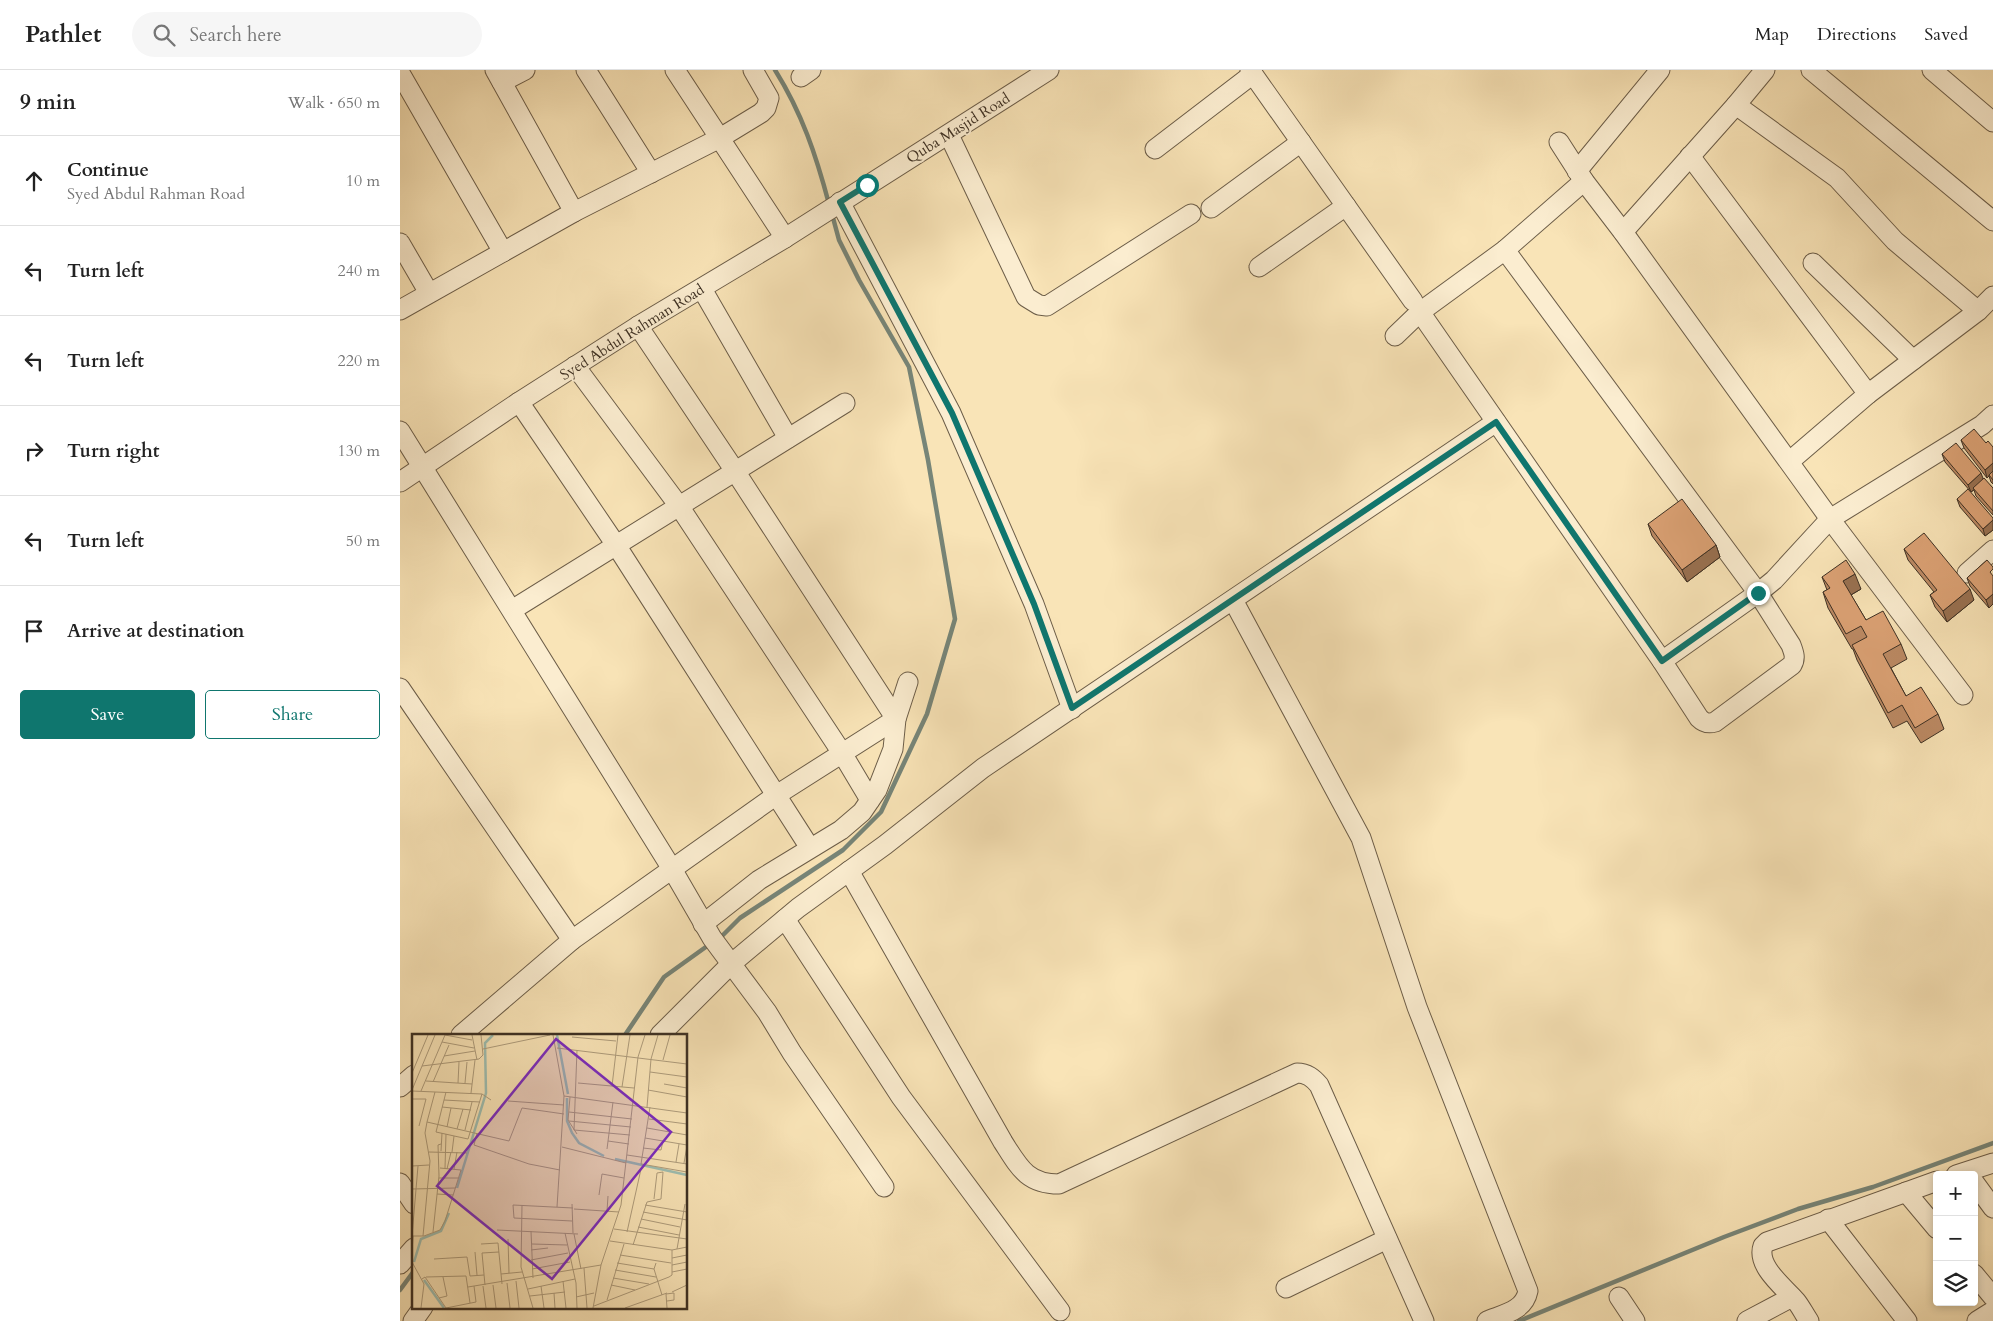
<!DOCTYPE html>
<html lang="en">
<head>
<meta charset="utf-8">
<style>
  body { margin:0; font-family:Cardo,serif; background:#f6f6f6; color:#222 }
  .controls { position:absolute; right:15px; bottom:15px; display:grid; overflow:hidden; border-radius:5px; box-shadow:0 2px 8px #0003 }
  .controls button { width:45px; height:45px; display:grid; place-items:center; padding:0; border:0; border-bottom:1px solid #e0e0e0; background:#fff; color:#222; font:25px sans-serif }
  .stop { position:absolute; width:15px; height:15px; margin:-11px; border:4px solid #0f766e; border-radius:50%; background:#fff }
  .stop.end { background:#0f766e; border-color:#fff; box-shadow:0 1px 5px #0008 }
  .list { margin:0; padding:0; list-style:none }
  h2 { display:flex; justify-content:space-between; align-items:center; height:65px; margin:0; padding:0 20px; font-size:21px }
  h2 small { font-size:16px; font-weight:400; color:#767676 }
  .list li { display:grid; grid-template-columns:32px 1fr auto; gap:15px; align-items:center; box-sizing:border-box; height:90px; padding:0 20px; border-top:1px solid #e0e0e0 }
  .list b { display:block; font-size:19px; white-space:nowrap }
  .list p { margin:0; font-size:16px; white-space:nowrap; color:#767676 }
  .list em { font-size:16px; font-style:normal; color:#767676 }
  .actions { display:flex; gap:10px; padding:15px 20px }
  .actions a { flex:1; padding:11px 0; border:1px solid #0f766e; border-radius:5px; text-align:center; font-size:18px; color:#0f766e }
  .actions .main { background:#0f766e; color:#fff }
  .icon { flex:none; width:28px; height:28px; fill:none; stroke:currentColor; stroke-width:2; stroke-linecap:round; stroke-linejoin:round }
  .map { position:relative; flex:none; width:1593px; height:1251px; overflow:hidden }
  header { display:flex; align-items:center; gap:30px; box-sizing:border-box; height:70px; padding:0 25px; background:#fff; border-bottom:1px solid #e0e0e0 }
  header strong { font-size:24px }
  nav { display:flex; gap:28px; margin-inline-start:auto; font-size:18px }
  .search { width:350px; height:45px; background:#f6f6f6; display:flex; align-items:center; gap:12px; box-sizing:border-box; padding:0 18px; border-radius:28px; color:#767676; font-size:19px }
  main { display:flex }
  aside { flex:1; background:#fff }
  .map>svg:first-child { display:block }
</style>
</head>
<body>
<header>
<strong>Pathlet</strong>
<div class="search"><svg class="icon" aria-label="search" viewBox="0 0 24 24"><circle cx="10" cy="10" r="6"/><path d="M15 15l6 6"/></svg>Search here</div>
<nav><a>Map</a><a>Directions</a><a>Saved</a></nav>
</header>
<main>
<aside>
<h2>9 min<small>Walk · 650 m</small></h2>
<ul class="list">
<li><svg class="icon" aria-label="ahead" viewBox="0 0 24 24"><path d="M12 20V5M6 11l6-6 6 6"/></svg><div><b>Continue</b><p>Syed Abdul Rahman Road</p></div><em>10 m</em></li>
<li><svg class="icon" aria-label="left" viewBox="0 0 24 24"><path d="M17 20v-9H6M10 6l-5 5 5 5"/></svg><div><b>Turn left</b></div><em>240 m</em></li>
<li><svg class="icon" aria-label="left" viewBox="0 0 24 24"><path d="M17 20v-9H6M10 6l-5 5 5 5"/></svg><div><b>Turn left</b></div><em>220 m</em></li>
<li><svg class="icon" aria-label="right" viewBox="0 0 24 24"><path d="M7 20v-9h11M14 6l5 5-5 5"/></svg><div><b>Turn right</b></div><em>130 m</em></li>
<li><svg class="icon" aria-label="left" viewBox="0 0 24 24"><path d="M17 20v-9H6M10 6l-5 5 5 5"/></svg><div><b>Turn left</b></div><em>50 m</em></li>
<li><svg class="icon" aria-label="arrive" viewBox="0 0 24 24"><path d="M6 21V4h12l-3 4 3 4H6"/></svg><div><b>Arrive at destination</b></div></li>
</ul>
<div class="actions"><a class="main">Save</a><a>Share</a></div>
</aside>
<div class="map">
<svg width="1593" height="1251" viewBox="0 0 1593 1251">
  <rect width="100%" height="100%" fill="#f9e4b7"/>
  <filter id="stains"><feTurbulence type="fractalNoise" baseFrequency=".004" numOctaves="4"/><feColorMatrix values="0 0 0 0 .2 0 0 0 0 .09 0 0 0 0 .02 0 0 0 .5 -.17"/></filter>
  <radialGradient id="worn" r=".72"><stop offset=".6" stop-color="#630" stop-opacity="0"/><stop offset="1" stop-color="#630" stop-opacity=".3"/></radialGradient>
  <g fill="none" stroke-linecap="round" stroke-linejoin="round">
    <g stroke="#778578" stroke-width="4.5">
      <path d="M375,0c27,43 41,85 54,134"/>
      <polyline points="319,869 340,848 443,780 481,742 527,644 555,549 528,390 509,297 459,210 439,170 432,144"/>
      <polyline points="225,965 264,907 310,874"/>
      <polyline points="0,1220 14,1201"/>
      <polyline points="1119,1251 1324,1167 1398,1139 1473,1117 1593,1073"/>
    </g>
    <g stroke="#6c5d48" stroke-width="21">
      <g id="minor">
        <polyline points="95,0 174,142"/>
        <polyline points="186,0 251,103"/>
        <polyline points="275,0 385,168"/>
        <polyline points="850,0 1013,231"/>
        <polyline points="1411,0 1593,151"/>
        <polyline points="1532,0 1593,52"/>
        <polyline points="0,3 103,182"/>
        <polyline points="401,7 411,0"/>
        <polyline points="102,12 125,0"/>
        <polyline points="1336,35 1437,108 1495,171 1578,241"/>
        <polyline points="549,65 626,227 639,235 647,236 791,144"/>
        <polyline points="1159,72 1184,111 1223,162 1430,449 1563,625"/>
        <polyline points="755,79 853,4"/>
        <polyline points="1290,86 1468,324"/>
        <polyline points="1177,101 1260,0"/>
        <polyline points="440,132 551,343 634,534 672,639"/>
        <polyline points="811,138 901,72"/>
        <polyline points="1223,162 1336,35 1365,0"/>
        <polyline points="0,173 29,223"/>
        <polyline points="1413,193 1513,290"/>
        <polyline points="859,197 946,136"/>
        <polyline points="302,219 388,368"/>
        <polyline points="0,240 174,142 320,68 361,43 366,38 369,28 353,0"/>
        <path d="M1020,242l242,349 37,57c5,5 9,6 16,4l77,-57c4,-7 2,-12 -1,-20l-33,-52 -253,-343"/>
        <polyline points="995,266 1020,242 1105,180 1184,111"/>
        <polyline points="175,296 279,436 442,683 470,730"/>
        <polyline points="119,332 216,475 410,778"/>
        <polyline points="0,361 272,799 312,868 367,942 392,983 484,1117"/>
        <polyline points="1390,391 1468,324 1578,241 1593,226"/>
        <polyline points="0,412 119,332 238,256 385,168 649,0"/>
        <polyline points="1567,503 1593,480"/>
        <path d="M833,530l128,238 56,169 111,284c-4,20 -24,23 -41,30"/>
        <polyline points="112,540 445,333"/>
        <polyline points="1262,591 1358,523 1374,510 1430,449 1582,355 1593,345"/>
        <polyline points="0,618 172,870"/>
        <path d="M449,801l154,271c16,25 24,42 56,42l238,-111c10,0 16,5 22,12l105,236"/>
        <polyline points="385,849 501,1027 660,1241"/>
        <polyline points="303,854 359,810 441,760 462,742 477,720 493,679 496,649 508,612"/>
        <polyline points="61,965 172,870 375,726 496,649 335,401 238,256"/>
        <polyline points="260,965 331,894 398,838 485,775 583,698 1096,352"/>
        <polyline points="0,1017 14,1005"/>
        <polyline points="1556,1105 1593,1093"/>
        <polyline points="1574,1112 1593,1138"/>
        <polyline points="0,1113 14,1134"/>
        <polyline points="1506,1122 1537,1159"/>
        <polyline points="1428,1149 1507,1251"/>
        <polyline points="0,1194 14,1178"/>
        <polyline points="1574,1204 1593,1227"/>
        <polyline points="886,1218 987,1169"/>
        <polyline points="1219,1227 1235,1251"/>
        <polyline points="13,1251 23,1237"/>
        <polyline points="1347,1251 1392,1227"/>
        <path d="M1409,1251c-5,-7 -8,-14 -13,-20 -12,-14 -40,-35 -33,-55l4,-4 170,-61"/>
        <polyline points="1577,1251 1593,1241"/>
      </g>
    </g>
    <use href="#minor" stroke="#fbedd0" stroke-width="19"/>
  </g>
  <g fill="#bc8a64" stroke="#3d3023">
    <polygon points="1561,370 1593,377 1593,414 1591,412 1589,406 1587,408 1564,378"/>
    <polygon points="1542,384 1583,409 1593,418 1593,445 1576,426 1574,420 1571,422 1545,392"/>
    <polygon points="1557,429 1593,460 1585,466 1560,437"/>
    <polygon points="1248,454 1316,475 1320,487 1287,512 1252,466"/>
    <polygon points="1504,479 1574,530 1547,552 1535,537 1530,525 1534,522 1508,490"/>
    <polygon points="1587,490 1589,538 1570,516 1567,508"/>
    <polygon points="1422,507 1461,519 1451,525 1466,550 1501,574 1507,589 1491,598 1506,626 1538,644 1544,659 1521,673 1507,651 1493,658 1457,590 1453,579 1452,579 1428,538 1423,522 1427,520"/>
  </g>
  <g fill="#997151" stroke="#3d3023">
    <polygon points="1593,393 1593,403 1589,405 1589,406 1587,408 1585,400"/>
    <polygon points="1581,403 1584,411 1571,422 1568,415"/>
    <polygon points="1593,450 1593,460 1585,466 1583,459"/>
    <polygon points="1316,475 1320,487 1287,512 1282,500"/>
    <polygon points="1455,504 1461,519 1449,526 1443,511"/>
    <polygon points="1570,519 1574,530 1547,552 1543,541"/>
    <polygon points="1593,524 1593,534 1589,538 1586,530"/>
  </g>
  <g fill="#dba174" stroke="#3d3023">
    <polygon points="1574,359 1586,373 1588,371 1593,377 1593,393 1585,400 1561,370"/>
    <polygon points="1556,373 1581,403 1568,415 1542,384"/>
    <polygon points="1593,401 1593,410 1589,405"/>
    <polygon points="1584,408 1593,418 1593,441 1573,418"/>
    <polygon points="1568,419 1593,448 1593,450 1583,459 1557,429"/>
    <polygon points="1282,429 1316,475 1282,500 1248,454"/>
    <polygon points="1524,463 1570,519 1543,541 1530,525 1537,520 1504,479"/>
    <polygon points="1446,490 1455,504 1443,511 1466,550 1483,541 1501,574 1483,584 1506,626 1521,617 1538,644 1515,658 1502,635 1488,643 1452,575 1467,567 1461,556 1446,564 1423,522 1430,518 1422,507"/>
    <polygon points="1587,490 1593,497 1593,499 1590,502 1593,506 1593,524 1586,530 1567,508"/>
  </g>
  <g fill="none" stroke-linecap="round" stroke-linejoin="round">
    <polyline stroke="#0f766e" stroke-width="6" points="467,115 440,132 552,343 634,534 672,638 1096,352 1262,591 1358,523"/>
  </g>
  <g text-anchor="middle" stroke-width="4" stroke-linejoin="round" paint-order="stroke">
    <g font-size="15" fill="#3d3023" stroke="#fbedd0">
      <text transform="translate(558 58) rotate(-32)" y="5">Quba Masjid Road</text>
      <text transform="translate(232 262) rotate(-32)" y="5">Syed Abdul Rahman Road</text>
    </g>
  </g>
  <g transform="translate(12 964)">
    <rect width="275" height="275" fill="#f9e4b7"/>
    <path fill="none" stroke="#9ebeb1" stroke-width="2.5" d="M145,1l11,59M155,64v23l5,12 7,10 25,13M203,125l72,16M45,154l29,-95 -1,-50 8,-8M2,228l7,-23 20,-8 8,-18M12,246l20,28"/>
    <path fill="none" stroke="#ae9c7c" stroke-width="1" d="M33,1l27,5M60,1l5,25M141,1l11,61 -7,111M160,3l44,4M30,8l32,6M145,14l130,16M71,15l67,-14M165,16l-3,80 56,5M32,22l31,-5M251,26l7,-25M10,32l57,-7 4,-4 -2,-20M238,38l37,5M0,39l16,-38M14,47l46,3M21,48l16,-37M46,49l1,-21M53,49l2,-21M166,49l56,5M252,50l23,4M200,52l6,-51M210,53l8,-52M0,56l23,-55M236,56l39,7M0,57l70,3 9,6M9,57l24,-56M34,58l-10,40 32,7 14,-45M59,59l4,-33M152,62l123,17M158,63l-2,23 9,14M0,65h14l-7,27M32,66l36,2M96,67l56,4M30,73l29,3M235,73l4,-48 7,-24M238,73l-9,57 46,8M157,78l63,7M237,85l38,5M157,87l62,6M15,88l8,-30M35,93l4,-19M235,94l40,7M45,95l6,-20M53,96l7,-28M65,99l-3,12 55,19 31,6M233,104l42,7M196,107l21,3M150,113l64,16M231,114l18,2 2,-9M195,115l6,-47M29,117l1,-18M17,118l38,1M40,118l2,-16M215,121l60,9M264,128l3,-18M272,129l3,-17M0,132l17,-1M33,134l1,-34M35,135l4,-17M42,135l3,-17M27,144h19M0,155l43,-1M25,160l16,1M187,161l3,-21 22,4M160,170l1,29M110,171l-1,62 12,41M233,171l42,7M162,175l45,3M195,177l1,-15M231,178l44,8M229,185l39,8M160,187l-58,-3 -1,-13 60,3M226,193l41,8M202,195l73,10M85,196l81,4M119,197l2,47M21,198l6,-56 -1,-31 3,-1M215,198l14,-63M153,199l11,50 1,25M162,200l7,35M0,202h12l16,-6 5,-9 16,-51 -21,-2M0,202l6,-70M11,202l7,-75 -5,-28 2,-11 82,19 13,-33 42,6M96,205l1,34M198,207l62,9 15,-3M69,210l17,-1 4,41M120,210l35,1M221,211l14,-43 14,-3 2,-27 -6,1 -3,26M265,215l8,-45M119,216l17,-2M63,218l2,23M0,219l1,-17M208,221l51,8M260,224l15,-3M22,225l33,-2 3,19 14,-1M119,226l37,-7M0,228l12,22 -3,24M205,229l37,6M244,229l-2,6 8,26M260,231l15,-3M172,234l3,40M120,235l38,-7M203,236l41,7M260,238l15,-3M89,240l21,-2M14,243l40,-1 4,27M201,244l36,6M10,245l3,-2 21,31 30,-6 -2,-16M104,247l3,27M151,247l3,27M95,249l3,25M73,251l-3,-32 17,-1M81,251l3,23M199,251l24,5M71,252l3,22M129,252l3,22M56,253l133,-22M116,255l47,-10M260,258l15,-7M142,259l1,15M118,262l35,-4M164,263l18,-4M27,264l8,-2 -4,-19M195,266l17,-56M255,267l7,-1v-7l-8,1 1,14M182,272l75,-29 3,-2v-25M181,274l8,-43 20,-60 17,-148 7,-22M213,274l42,-15"/>
    <path fill="#7b2cbf" fill-opacity="0.15" stroke="#7b2cbf" stroke-width="2.5" d="M144,5l115,93 -119,147 -115,-93z"/>
    <rect width="275" height="275" fill="none" stroke="#3d3023" stroke-width="2.5"/>
  </g>
  <rect width="100%" height="100%" filter="url(#stains)"/>
  <rect width="100%" height="100%" fill="url(#worn)"/>
</svg>
<div class="controls">
<button>+</button>
<button>−</button>
<button><svg class="icon" aria-label="layers" viewBox="0 0 24 24"><path d="M12 4l9 5-9 5-9-5zM3 14l9 5 9-5"/></svg></button>
</div>
<div class="stop" style="left:467px;top:115px"></div>
<div class="stop end" style="left:1358px;top:523px"></div>
</div>
</main>
</body>
</html>
